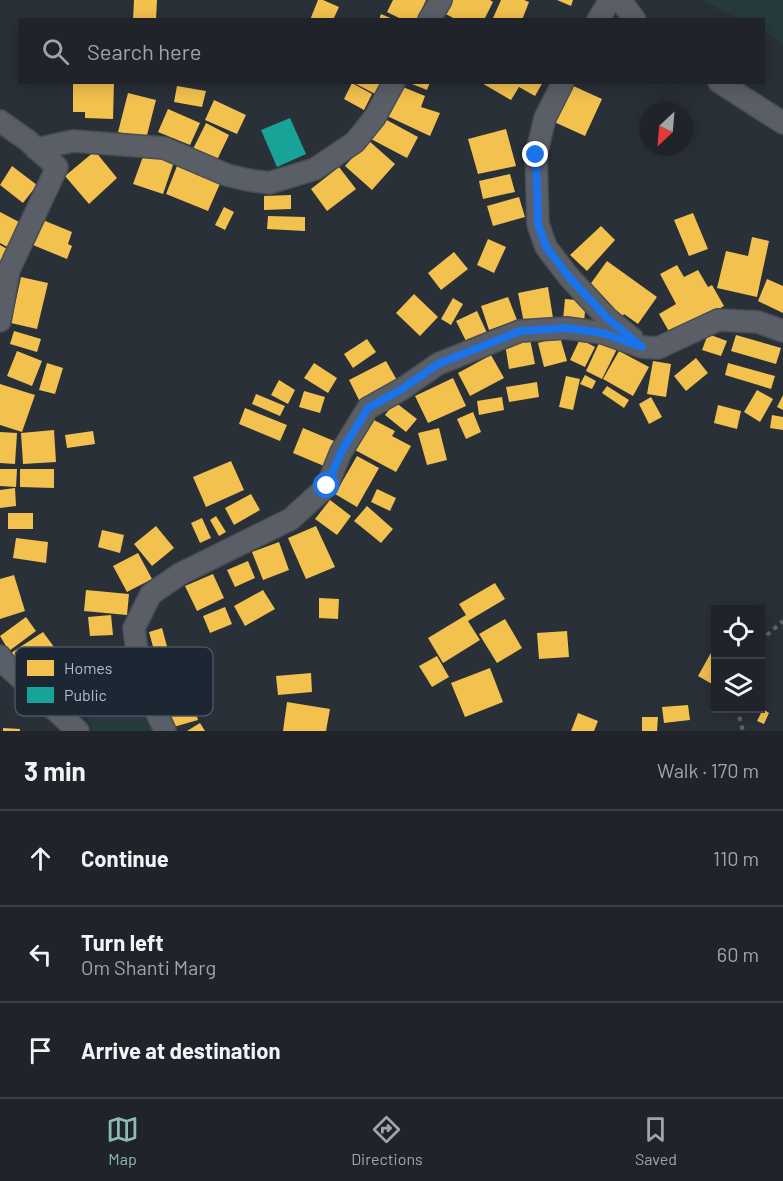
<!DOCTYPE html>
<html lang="en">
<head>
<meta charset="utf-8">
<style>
  body { margin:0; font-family:Barlow,sans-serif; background:#2d3036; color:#f1f3f6 }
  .controls { position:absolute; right:18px; bottom:18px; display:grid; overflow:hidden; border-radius:0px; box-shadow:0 3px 15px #0003 }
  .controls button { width:54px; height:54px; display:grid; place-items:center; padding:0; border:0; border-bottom:2px solid #3d4147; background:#20242a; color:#f1f3f6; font:30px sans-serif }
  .compass { position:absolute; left:639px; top:102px; width:54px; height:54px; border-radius:50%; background:#20242a; box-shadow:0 3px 15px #0003; rotate:206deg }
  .stop { position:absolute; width:18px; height:18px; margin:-14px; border:4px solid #1a73e8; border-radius:50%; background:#fff }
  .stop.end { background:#1a73e8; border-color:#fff; box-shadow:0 2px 6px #0008 }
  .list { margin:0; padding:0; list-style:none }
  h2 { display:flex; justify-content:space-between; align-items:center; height:78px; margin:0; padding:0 24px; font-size:26px }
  h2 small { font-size:20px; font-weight:400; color:#a2a4a8 }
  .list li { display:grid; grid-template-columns:39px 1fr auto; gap:18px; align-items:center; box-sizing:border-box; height:96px; padding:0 24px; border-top:2px solid #3d4147 }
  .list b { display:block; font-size:22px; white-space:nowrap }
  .list p { margin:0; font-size:20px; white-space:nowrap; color:#a2a4a8 }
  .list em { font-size:20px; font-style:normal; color:#a2a4a8 }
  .icon { flex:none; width:33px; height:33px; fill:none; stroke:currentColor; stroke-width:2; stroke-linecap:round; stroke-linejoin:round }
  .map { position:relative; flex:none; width:783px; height:731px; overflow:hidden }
  .search { position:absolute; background:#20242a; box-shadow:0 3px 15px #0003; left:18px; right:18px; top:18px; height:66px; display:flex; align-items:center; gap:15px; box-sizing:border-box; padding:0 21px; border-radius:0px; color:#a2a4a8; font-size:22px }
  .sheet { height:366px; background:#20242a }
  nav { display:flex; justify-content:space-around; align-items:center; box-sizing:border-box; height:84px; border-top:2px solid #3d4147; background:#20242a; font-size:16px; color:#a2a4a8 }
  nav a { display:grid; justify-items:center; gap:3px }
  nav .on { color:#8bbbb9 }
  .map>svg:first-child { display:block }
</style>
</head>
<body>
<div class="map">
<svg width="783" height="731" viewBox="0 0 783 731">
  <rect width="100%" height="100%" fill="#2a3038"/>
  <g fill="#273a3e">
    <polygon points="702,0 783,0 783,43 764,32 764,20 739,19"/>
    <path d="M110,656l14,7 27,68h-58c-7,-30 -23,-64 17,-75z"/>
  </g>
  <g fill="#f2c14e">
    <polygon points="134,0 157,0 156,20 133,20"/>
    <polygon points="318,0 323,0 339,7 333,20 310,20"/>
    <polygon points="393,0 426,0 417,20 403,20 387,12"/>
    <polygon points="448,0 490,0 493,2 484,20 457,20 442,12"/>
    <polygon points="501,0 524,0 529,2 522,20 493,18"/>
    <polygon points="557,0 573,0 571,6"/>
    <polygon points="381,14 395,20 379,20"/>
    <polygon points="73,82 114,82 113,119 85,118 85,112 73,112"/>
    <polygon points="357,82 388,82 381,97 356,84"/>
    <polygon points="407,82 430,82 427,90"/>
    <polygon points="480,82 543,82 535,96 519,87 511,100"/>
    <polygon points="352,83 372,94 364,110 344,99"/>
    <polygon points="569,84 602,99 585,136 552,121"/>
    <polygon points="398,85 425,96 421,107 440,113 430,136 385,115"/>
    <polygon points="177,86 206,91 202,107 174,102"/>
    <polygon points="128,93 156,100 146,139 118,132"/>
    <polygon points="214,100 246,115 237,134 205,120"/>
    <polygon points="168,109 200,123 190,145 158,132"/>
    <polygon points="383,118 418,137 407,158 371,139"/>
    <polygon points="206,123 229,135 217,160 193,149"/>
    <polygon points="506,129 516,166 478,174 468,139"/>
    <polygon points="368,140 395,164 372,190 345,166"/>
    <polygon points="95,151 117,178 89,204 65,176"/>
    <polygon points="145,151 174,162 163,194 133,184"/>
    <polygon points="179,161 222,179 208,211 166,194"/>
    <polygon points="12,166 37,185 23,203 0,185"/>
    <polygon points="339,167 356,189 327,211 311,189"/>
    <polygon points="510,174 515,192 483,199 479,181"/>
    <polygon points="291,195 291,209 264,210 264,196"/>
    <polygon points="519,197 525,217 493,226 487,206"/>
    <polygon points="224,207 234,212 225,230 215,225"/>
    <polygon points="0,212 23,224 11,249 0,243"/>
    <polygon points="693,213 708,249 689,256 674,220"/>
    <polygon points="268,216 305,217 305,231 267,229"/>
    <polygon points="38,218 72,232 68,244 72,246 67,259 28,243"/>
    <polygon points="601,226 615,240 587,271 570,255"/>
    <polygon points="752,237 769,241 757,297 717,288 726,251 748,256"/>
    <polygon points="488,239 506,247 494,273 477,265"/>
    <polygon points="0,245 9,250 0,273"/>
    <polygon points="454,252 468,269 441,290 428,273"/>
    <polygon points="607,261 657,297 638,324 624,314 621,319 584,293"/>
    <polygon points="677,265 684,277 698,270 708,287 712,285 724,306 671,335 659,314 676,304 660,274"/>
    <polygon points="21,277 48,283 37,329 11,323"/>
    <polygon points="767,279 783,286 783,313 758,301"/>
    <polygon points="548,287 553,318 524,323 518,293"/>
    <polygon points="414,294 438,317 420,336 396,313"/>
    <polygon points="508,297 517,320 489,330 481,306"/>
    <polygon points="453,298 463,304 451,325 441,319"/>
    <polygon points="565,299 586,301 584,322 563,320"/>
    <polygon points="477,311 487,333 467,343 456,321"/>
    <polygon points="14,331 41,339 37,352 10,344"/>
    <polygon points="708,334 727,341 721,356 702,350"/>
    <polygon points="736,335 781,348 776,364 731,351"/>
    <polygon points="560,337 567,361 544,367 538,343"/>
    <polygon points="367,339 376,352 353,368 344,354"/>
    <polygon points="530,339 535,364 509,369 505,344"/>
    <polygon points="580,339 595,347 585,367 570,360"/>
    <polygon points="600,341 617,349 602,379 586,371"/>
    <polygon points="17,351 42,361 32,386 7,376"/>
    <polygon points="619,351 649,367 633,396 603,379"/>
    <polygon points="491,355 504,378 470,396 458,373"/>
    <polygon points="696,358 708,373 686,391 674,376"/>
    <polygon points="386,361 398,382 360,402 349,380"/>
    <polygon points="653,361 671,364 666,397 647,394"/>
    <polygon points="47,363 63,368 55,394 39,390"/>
    <polygon points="314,363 337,378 328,393 304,378"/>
    <polygon points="728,363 775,376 771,389 725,375"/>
    <polygon points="585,375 596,381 592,389 580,384"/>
    <polygon points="566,376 580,379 573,410 559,407"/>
    <polygon points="453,378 466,406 428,423 415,396"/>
    <polygon points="279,380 295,390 288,404 271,395"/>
    <polygon points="537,382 539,397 509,402 506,387"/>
    <polygon points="0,384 35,395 22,432 0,425"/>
    <polygon points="607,386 629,400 624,408 602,393"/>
    <polygon points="757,390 773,399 760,422 744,412"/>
    <polygon points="304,391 325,397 320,413 299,407"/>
    <polygon points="256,394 285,406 280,416 252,404"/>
    <polygon points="783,395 783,410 777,407"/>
    <polygon points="502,397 504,410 479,415 477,401"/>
    <polygon points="651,397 662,417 649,424 639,404"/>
    <polygon points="395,402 417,419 406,432 385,415"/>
    <polygon points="718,405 741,411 737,429 714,423"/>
    <polygon points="245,408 287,425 280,441 239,424"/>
    <polygon points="473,412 481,432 466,439 457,419"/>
    <polygon points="772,415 783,417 783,430 770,428"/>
    <polygon points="372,419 395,431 392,436 411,446 396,472 355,450"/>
    <polygon points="303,428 334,441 324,466 293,453"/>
    <polygon points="439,428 447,460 427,465 418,433"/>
    <polygon points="54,430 56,462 23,464 21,433"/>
    <polygon points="93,431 95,444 67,448 65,435"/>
    <polygon points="0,432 17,433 15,464 0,463"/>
    <polygon points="357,456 379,468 357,507 335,494"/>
    <polygon points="231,461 244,490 206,507 193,477"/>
    <polygon points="0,469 17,469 16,487 0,486"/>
    <polygon points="20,469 54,469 54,488 20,487"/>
    <polygon points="15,488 16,506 0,508 0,490"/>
    <polygon points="377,489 396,498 390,511 371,502"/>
    <polygon points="251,494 260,510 234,525 225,508"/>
    <polygon points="330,500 351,516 337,535 315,519"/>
    <polygon points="367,506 393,529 381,543 354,521"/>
    <rect x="8" y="513" width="25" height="16"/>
    <polygon points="216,516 226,532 219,536 210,520"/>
    <polygon points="202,518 211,538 200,543 191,523"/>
    <polygon points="156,526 174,548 152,566 134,544"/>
    <polygon points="316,526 335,567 306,579 288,538"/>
    <polygon points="102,530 124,535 120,553 98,547"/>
    <polygon points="16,538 48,542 46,563 13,558"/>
    <polygon points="279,542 289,570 263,580 252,552"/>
    <polygon points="138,553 152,579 127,592 113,566"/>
    <polygon points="248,561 255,578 235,587 227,570"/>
    <polygon points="213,574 224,598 197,611 185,586"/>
    <polygon points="14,575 25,611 0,619 0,579"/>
    <polygon points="495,583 505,599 468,621 480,640 443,663 428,638 466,615 459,604"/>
    <polygon points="86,590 129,594 127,615 84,611"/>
    <polygon points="263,590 275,609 245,626 234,606"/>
    <polygon points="319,598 339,599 338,619 319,618"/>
    <polygon points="225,607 232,624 210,633 203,616"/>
    <polygon points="111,615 113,635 90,636 88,617"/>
    <polygon points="26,617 36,631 9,651 0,636"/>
    <polygon points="505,619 522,648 497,663 479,634"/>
    <polygon points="162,628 168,650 155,654 149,632"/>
    <polygon points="567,631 569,657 539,659 537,633"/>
    <polygon points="43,632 57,651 22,675 8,655"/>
    <polygon points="712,651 716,652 716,677 712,684 698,676"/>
    <polygon points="177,653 198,720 170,728 145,665"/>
    <polygon points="437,656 449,677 432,687 419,666"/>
    <polygon points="490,668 503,702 465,717 451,683"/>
    <polygon points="311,673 312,692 278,695 276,676"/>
    <polygon points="287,702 330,709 326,731 283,731"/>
    <polygon points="688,705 690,720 664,723 662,707"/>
    <polygon points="763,709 769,713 764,724 757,721"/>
    <polygon points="578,713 598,721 594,731 571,731"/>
    <polygon points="642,717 658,717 657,731 642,731"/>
    <polygon points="200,723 205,731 187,731"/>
    <polygon points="3,728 20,729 20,731 3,731"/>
  </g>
  <polygon fill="#17a398" points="290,118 306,154 277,167 261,130"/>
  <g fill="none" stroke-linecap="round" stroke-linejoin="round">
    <g stroke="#484c53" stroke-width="24">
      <g id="street">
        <polyline points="620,0 635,20"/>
        <polyline points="429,20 441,0"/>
        <polyline points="598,20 610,0"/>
        <polyline points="563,82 545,118 536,155 538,224 546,247 569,277 607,318 632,338"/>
        <polyline points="719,82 783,123"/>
        <polyline points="0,121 27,140 57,167 9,270 0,321"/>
        <polyline points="36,149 73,141 164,148 227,175 248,180 269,183 315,169 355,142 375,117 394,82"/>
        <polyline points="0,656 6,665 78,731"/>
        <polyline points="165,731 150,698 137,652 134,628 151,594 180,574 291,519 327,486 341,452 368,408 402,389 438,364 520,331 566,328 603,333 642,347 658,348 718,320 758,322 783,331"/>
      </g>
    </g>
    <g stroke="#5d636a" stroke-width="4" stroke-dasharray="4.5 4.5" stroke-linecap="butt">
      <polyline points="760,641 783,621"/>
      <polyline points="737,708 743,731"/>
    </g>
    <use href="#street" stroke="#5a5e66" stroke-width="21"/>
  </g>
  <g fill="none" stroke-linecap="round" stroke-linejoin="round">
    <polyline stroke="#1a73e8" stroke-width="8" points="327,486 341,452 368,408 402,389 438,364 520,331 566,328 603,333 642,347 607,318 569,277 546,247 538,224 536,155"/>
  </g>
  <rect x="15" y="647" width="198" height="69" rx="9" fill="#1d2633" stroke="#4a5360" stroke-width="1.5"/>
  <rect x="27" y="660" width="27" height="16" fill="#f2c14e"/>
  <rect x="27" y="687" width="27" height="16" fill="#17a398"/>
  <g font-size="16" fill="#b4bcc9">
    <text x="64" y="674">Homes</text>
    <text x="64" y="701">Public</text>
  </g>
</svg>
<div class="controls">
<button><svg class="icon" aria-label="locate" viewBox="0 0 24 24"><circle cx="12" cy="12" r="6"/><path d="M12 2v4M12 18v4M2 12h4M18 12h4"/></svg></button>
<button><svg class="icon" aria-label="layers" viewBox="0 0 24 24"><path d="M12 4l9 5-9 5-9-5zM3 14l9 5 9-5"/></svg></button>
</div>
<svg class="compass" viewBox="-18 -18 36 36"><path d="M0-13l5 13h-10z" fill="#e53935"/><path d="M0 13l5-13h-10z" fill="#a2a4a8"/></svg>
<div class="stop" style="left:327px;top:486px"></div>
<div class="stop end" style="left:536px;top:155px"></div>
<div class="search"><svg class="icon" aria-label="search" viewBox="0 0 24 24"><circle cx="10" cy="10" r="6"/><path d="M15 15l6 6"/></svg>Search here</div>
</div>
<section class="sheet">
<h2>3 min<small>Walk · 170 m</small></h2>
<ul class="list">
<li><svg class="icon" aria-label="ahead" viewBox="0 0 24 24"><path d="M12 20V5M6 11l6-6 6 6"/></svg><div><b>Continue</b></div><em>110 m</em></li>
<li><svg class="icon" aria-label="left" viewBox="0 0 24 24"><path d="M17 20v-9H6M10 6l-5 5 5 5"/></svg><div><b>Turn left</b><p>Om Shanti Marg</p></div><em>60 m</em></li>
<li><svg class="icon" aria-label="arrive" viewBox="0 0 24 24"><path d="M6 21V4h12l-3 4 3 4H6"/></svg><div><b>Arrive at destination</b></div></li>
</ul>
</section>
<nav>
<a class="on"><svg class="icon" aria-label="map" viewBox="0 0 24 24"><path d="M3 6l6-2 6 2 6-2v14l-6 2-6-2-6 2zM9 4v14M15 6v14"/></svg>Map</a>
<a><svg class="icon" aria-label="directions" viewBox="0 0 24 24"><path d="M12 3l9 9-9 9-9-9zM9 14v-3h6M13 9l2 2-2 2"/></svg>Directions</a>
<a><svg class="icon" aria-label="saved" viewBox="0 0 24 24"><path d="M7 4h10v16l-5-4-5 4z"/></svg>Saved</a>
</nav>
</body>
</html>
